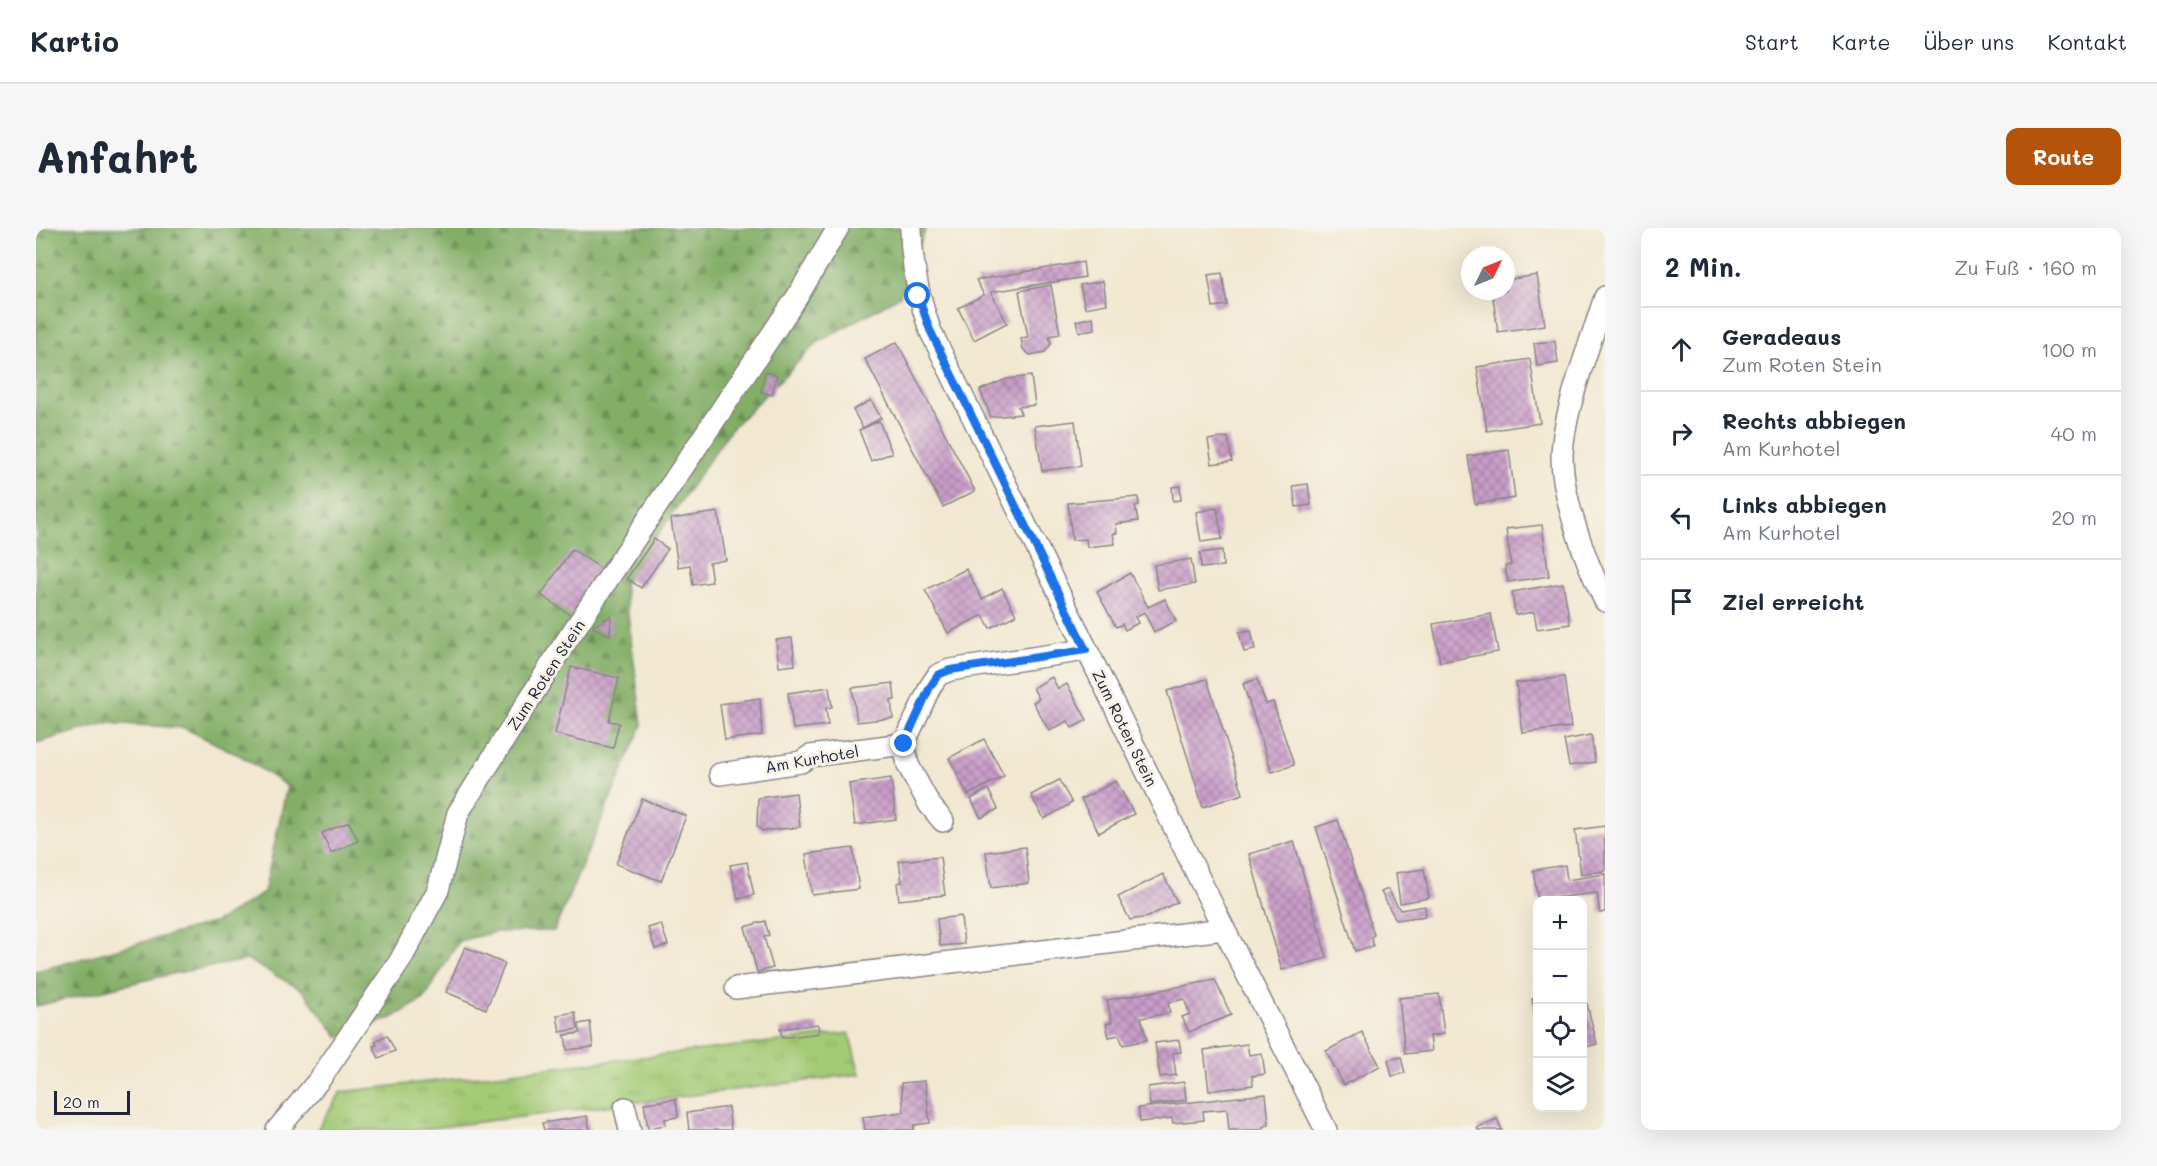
<!DOCTYPE html>
<html lang="de">
<head>
<meta charset="utf-8">
<style>
  body { margin:0; font-family:Mali,sans-serif; background:#f6f6f7; color:#1f2937 }
  .controls { position:absolute; right:18px; bottom:18px; display:grid; overflow:hidden; border-radius:12px; box-shadow:0 6px 24px #0002 }
  .controls button { width:54px; height:54px; display:grid; place-items:center; padding:0; border:0; border-bottom:2px solid #e0e1e3; background:#fff; color:#1f2937; font:30px sans-serif }
  .compass { position:absolute; left:1425px; top:18px; width:54px; height:54px; border-radius:50%; background:#fff; box-shadow:0 6px 24px #0002; rotate:47deg }
  .scale { position:absolute; left:18px; bottom:15px; width:76px; box-sizing:border-box; padding-left:6px; border:3px solid #22223b; border-top:0; font-size:16px; line-height:21px; white-space:nowrap; color:#22223b; -webkit-text-stroke:4px #f7f3e8; paint-order:stroke }
  .stop { position:absolute; width:18px; height:18px; margin:-14px; border:4px solid #1a73e8; border-radius:50%; background:#fff }
  .stop.end { background:#1a73e8; border-color:#fff; box-shadow:0 2px 6px #0008 }
  .list { margin:0; padding:0; list-style:none }
  h2 { display:flex; justify-content:space-between; align-items:center; height:78px; margin:0; padding:0 24px; font-size:26px }
  h2 small { font-size:20px; font-weight:400; color:#747a83 }
  .list li { display:grid; grid-template-columns:39px 1fr auto; gap:18px; align-items:center; box-sizing:border-box; height:84px; padding:0 24px; border-top:2px solid #e0e1e3 }
  .list b { display:block; font-size:22px; white-space:nowrap }
  .list p { margin:0; font-size:20px; white-space:nowrap; color:#747a83 }
  .list em { font-size:20px; font-style:normal; color:#747a83 }
  .icon { flex:none; width:33px; height:33px; fill:none; stroke:currentColor; stroke-width:2; stroke-linecap:round; stroke-linejoin:round }
  .map { position:relative; flex:none; width:1569px; height:902px; overflow:hidden; border-radius:12px }
  header { display:flex; align-items:center; gap:36px; box-sizing:border-box; height:84px; padding:0 30px; background:#fff; border-bottom:2px solid #e0e1e3 }
  header strong { font-size:28px }
  nav { display:flex; gap:33px; margin-inline-start:auto; font-size:21px }
  .intro { display:flex; align-items:center; justify-content:space-between; box-sizing:border-box; height:144px; padding:0 36px }
  h1 { margin:0; font-size:42px }
  .button { padding:15px 27px; border-radius:12px; background:#b45309; color:#fff; font-size:21px; font-weight:700 }
  main { display:flex; gap:36px; padding:0 36px }
  aside { flex:1; background:#fff; border-radius:12px; box-shadow:0 6px 24px #0002 }
  .map>svg:first-child { display:block }
</style>
</head>
<body>
<header>
<strong>Kartio</strong>
<nav><a>Start</a><a>Karte</a><a>Über uns</a><a>Kontakt</a></nav>
</header>
<div class="intro"><h1>Anfahrt</h1><a class="button">Route</a></div>
<main>
<div class="map">
<svg width="1569" height="902" viewBox="0 0 1569 902">
  <defs>
    <pattern id="grass-tufts" width="24" height="20" patternUnits="userSpaceOnUse" patternTransform="scale(1.5)"><rect width="24" height="20" fill="#a3ca75"/><path d="M3 7l-1-3M5 7V3M7 7l1-3M15 17l-1-3M17 17v-4M19 17l1-3" fill="none" stroke="#8cad66"/></pattern>
    <pattern id="forest-firs" width="22" height="20" patternUnits="userSpaceOnUse" patternTransform="scale(1.5)"><rect width="22" height="20" fill="#82ae66"/><path d="M5 1l3.5 6h-7zM16 11l3.5 6h-7z" fill="#6a8d55"/></pattern>
    <pattern id="building-cross-hatch" width="8" height="8" patternUnits="userSpaceOnUse" patternTransform="scale(1.5)"><rect width="8" height="8" fill="#c99dc9"/><path d="M0 0l8 8M0 8l8-8" fill="none" stroke="#a380a4"/></pattern>
  </defs>
  <rect width="100%" height="100%" fill="#f7f3e8"/>
  <filter id="ink" filterUnits="userSpaceOnUse"><feTurbulence type="fractalNoise" baseFrequency=".0167" numOctaves="2"/><feDisplacementMap in="SourceGraphic" scale="12" xChannelSelector="R" yChannelSelector="G"/><feConvolveMatrix kernelMatrix="1 2 1 2 8 2 1 2 1" color-interpolation-filters="sRGB"/></filter>
  <filter id="wash" filterUnits="userSpaceOnUse"><feTurbulence type="fractalNoise" baseFrequency=".008" numOctaves="4" result="noise"/><feDisplacementMap in="SourceGraphic" scale="24" xChannelSelector="R" yChannelSelector="G"/><feGaussianBlur stdDeviation="1.35" result="paint"/><feColorMatrix in="noise" values="0 0 0 0 0 0 0 0 0 0 0 0 0 0 0 0 0 1.4 0 .05"/><feComposite in="paint" operator="in"/></filter>
  <g filter="url(#wash)">
    <rect width="100%" height="100%" fill="#f2e8d1"/>
    <polygon fill="url(#grass-tufts)" stroke="#627658" stroke-width="1.5" points="813,805 824,846 381,902 281,902 305,864"/>
    <polygon fill="url(#forest-firs)" stroke="#526850" stroke-width="1.5" points="0,0 890,0 864,68 781,115 694,202 588,356 606,497 518,703 459,704 423,713 388,771 356,790 303,809 266,762 212,732 140,745 0,778 0,743 180,694 228,665 251,558 205,528 148,500 71,495 0,515"/>
    <g id="blocks">
      <g fill="url(#building-cross-hatch)">
        <polygon points="1047,34 1049,49 955,64 971,95 938,112 922,80 948,67 940,52"/>
        <polygon points="1186,45 1191,77 1177,79 1172,47"/>
        <polygon points="1501,47 1509,97 1462,104 1456,63 1470,63 1470,52"/>
        <polygon points="1067,53 1071,76 1049,80 1044,57"/>
        <polygon points="1015,57 1024,106 1013,108 1015,116 1009,124 994,127 987,121 985,110 992,109 983,63"/>
        <polygon points="1057,89 1059,101 1043,104 1040,93"/>
        <polygon points="1519,113 1522,135 1501,138 1498,115"/>
        <polygon points="861,114 939,263 907,279 829,131"/>
        <polygon points="1494,131 1504,195 1451,203 1441,139"/>
        <polygon points="729,144 741,147 736,167 725,164"/>
        <polygon points="995,148 999,177 982,179 985,186 955,189 944,162 971,151"/>
        <polygon points="835,172 845,190 827,200 817,182"/>
        <polygon points="843,193 856,225 835,233 823,202"/>
        <polygon points="1039,193 1045,238 1006,243 999,198"/>
        <polygon points="1192,209 1196,233 1176,236 1172,212"/>
        <polygon points="1473,222 1479,270 1439,276 1432,228"/>
        <polygon points="1272,256 1275,277 1260,279 1257,258"/>
        <polygon points="1144,258 1145,272 1137,273 1136,259"/>
        <polygon points="1102,269 1103,277 1099,278 1102,293 1080,296 1081,305 1077,306 1079,316 1051,319 1050,311 1036,312 1032,275"/>
        <polygon points="1181,280 1186,311 1165,314 1160,284"/>
        <polygon points="682,284 690,332 673,335 676,354 657,357 654,337 642,339 635,291"/>
        <polygon points="1506,297 1513,348 1472,354 1469,338 1475,337 1470,301"/>
        <polygon points="618,311 632,321 605,360 591,350"/>
        <polygon points="536,321 567,342 536,388 505,367"/>
        <polygon points="1186,322 1187,338 1165,340 1164,325"/>
        <polygon points="1155,331 1159,356 1122,362 1118,337"/>
        <polygon points="930,341 946,371 966,360 980,387 954,400 947,387 912,405 889,362"/>
        <polygon points="1094,345 1112,379 1129,371 1140,393 1118,404 1108,384 1099,389 1102,395 1089,402 1086,396 1080,399 1061,364"/>
        <polygon points="1527,355 1534,396 1501,401 1498,384 1479,387 1476,364"/>
        <polygon points="1455,386 1462,424 1404,434 1397,396"/>
        <polygon points="575,388 574,407 556,399"/>
        <polygon points="1215,402 1219,422 1208,424 1203,404"/>
        <polygon points="756,410 759,437 743,439 740,412"/>
        <polygon points="535,439 583,450 573,493 583,495 577,520 519,506"/>
        <polygon points="1016,449 1022,461 1031,456 1051,492 1036,500 1032,493 1013,503 997,474 1003,471 997,460"/>
        <polygon points="1528,449 1535,499 1487,505 1480,455"/>
        <polygon points="1171,451 1207,566 1167,579 1131,463"/>
        <polygon points="1221,451 1230,476 1237,474 1258,537 1236,544 1207,456"/>
        <polygon points="857,455 859,472 855,472 857,490 821,494 816,460"/>
        <polygon points="793,459 796,479 790,480 792,497 757,501 752,465"/>
        <polygon points="724,470 726,507 689,512 684,476"/>
        <polygon points="1555,507 1559,534 1533,538 1528,512"/>
        <polygon points="948,511 968,548 932,567 913,530"/>
        <polygon points="855,550 860,591 819,597 813,556"/>
        <polygon points="1023,552 1036,575 1008,591 995,567"/>
        <polygon points="1080,553 1098,586 1063,605 1045,571"/>
        <polygon points="952,561 962,581 945,590 935,571"/>
        <polygon points="760,565 764,599 726,603 721,598 722,570"/>
        <polygon points="606,571 650,588 625,653 580,636"/>
        <polygon points="1302,592 1338,707 1335,709 1337,718 1319,723 1280,599"/>
        <polygon points="313,594 322,613 295,625 286,605"/>
        <polygon points="1569,598 1569,643 1545,646 1539,602"/>
        <polygon points="1258,613 1291,730 1246,742 1213,626"/>
        <polygon points="989,619 993,655 955,660 950,624"/>
        <polygon points="817,620 823,661 776,667 770,626"/>
        <polygon points="904,629 909,667 863,672 861,655 866,654 863,633"/>
        <polygon points="711,634 718,667 702,671 694,637"/>
        <polygon points="1529,637 1531,652 1569,646 1569,684 1564,685 1561,665 1502,672 1497,642"/>
        <polygon points="1388,641 1393,670 1364,675 1360,645"/>
        <polygon points="1127,646 1141,674 1112,689 1094,692 1082,669"/>
        <polygon points="1352,661 1364,682 1389,678 1390,688 1360,692 1345,664"/>
        <polygon points="925,688 928,716 904,718 901,691"/>
        <polygon points="729,693 733,707 728,709 737,740 721,744 709,699"/>
        <polygon points="625,696 632,717 619,721 612,700"/>
        <polygon points="429,719 469,736 450,781 410,764"/>
        <polygon points="1179,752 1195,787 1153,804 1146,789 1154,786 1148,771 1132,775 1134,785 1105,790 1111,812 1087,817 1083,807 1073,809 1070,796 1076,794 1071,772"/>
        <polygon points="1403,766 1408,806 1394,808 1396,823 1369,826 1363,770"/>
        <polygon points="1502,769 1502,791 1501,792 1496,771"/>
        <polygon points="1551,776 1561,816 1546,820 1546,778"/>
        <polygon points="539,784 542,801 524,804 521,787"/>
        <polygon points="554,794 557,819 531,822 529,807 544,805 543,796"/>
        <polygon points="782,796 783,805 746,810 744,801"/>
        <polygon points="1326,804 1344,838 1308,857 1290,823"/>
        <polygon points="351,807 359,823 343,830 337,818 341,817 339,813"/>
        <polygon points="1143,812 1145,824 1137,825 1140,847 1124,849 1119,815"/>
        <polygon points="1211,816 1213,827 1226,825 1229,846 1216,848 1217,857 1173,863 1168,822"/>
        <polygon points="1365,829 1369,845 1356,848 1352,832"/>
        <polygon points="889,853 894,895 878,897 878,902 829,902 827,889 868,884 865,855"/>
        <polygon points="1148,854 1150,872 1114,877 1112,859"/>
        <polygon points="1230,866 1233,896 1227,899 1227,902 1193,902 1191,881 1167,883 1168,892 1137,895 1136,890 1104,894 1102,880"/>
        <polygon points="640,871 642,889 629,891 630,897 612,900 608,875"/>
        <polygon points="692,879 695,902 653,902 651,885"/>
        <polygon points="551,888 554,902 508,902 506,895"/>
        <polygon points="1461,891 1466,902 1442,902 1441,900"/>
      </g>
    </g>
  </g>
  <g filter="url(#ink)">
    <use href="#blocks" fill-opacity="0" stroke="#8a8586" stroke-width="1.5"/>
    <g fill="none" stroke-linecap="round" stroke-linejoin="round">
      <g stroke="#8a8586" stroke-width="24">
        <g id="street">
          <path d="M875,0c0,37 7,68 19,102l294,599 102,201"/>
          <path d="M1569,69c-14,45 -42,114 -43,159 0,43 24,106 43,145"/>
          <polyline points="684,546 765,534 774,528 868,516"/>
          <polyline points="907,593 893,576 872,537 868,516 894,459 902,447 914,442 1050,422"/>
          <polyline points="700,760 1188,701"/>
          <polyline points="589,880 594,902"/>
          <polyline points="241,902 284,851 364,733 402,662 422,585 525,421 761,69 802,0"/>
        </g>
      </g>
      <use href="#street" stroke="#fff" stroke-width="21"/>
    </g>
  </g>
  <g fill="none" stroke-linecap="round" stroke-linejoin="round" filter="url(#ink)">
    <polyline stroke="#1a73e8" stroke-width="8" points="868,516 894,459 902,447 914,442 1050,422 894,102 882,68"/>
  </g>
  <g text-anchor="middle" stroke-width="6" stroke-linejoin="round" paint-order="stroke">
    <g font-size="16" fill="#22223b" stroke="#f7f3e8">
      <text transform="translate(510 447) rotate(-57)" y="6">Zum Roten Stein</text>
      <text transform="translate(1089 500) rotate(64)" y="6">Zum Roten Stein</text>
      <text transform="translate(776 531) rotate(-10)" y="6">Am Kurhotel</text>
    </g>
  </g>
</svg>
<div class="controls">
<button>+</button>
<button>−</button>
<button><svg class="icon" aria-label="locate" viewBox="0 0 24 24"><circle cx="12" cy="12" r="6"/><path d="M12 2v4M12 18v4M2 12h4M18 12h4"/></svg></button>
<button><svg class="icon" aria-label="layers" viewBox="0 0 24 24"><path d="M12 4l9 5-9 5-9-5zM3 14l9 5 9-5"/></svg></button>
</div>
<svg class="compass" viewBox="-18 -18 36 36"><path d="M0-13l5 13h-10z" fill="#e53935"/><path d="M0 13l5-13h-10z" fill="#747a83"/></svg>
<div class="scale">20 m</div>
<div class="stop" style="left:882px;top:68px"></div>
<div class="stop end" style="left:868px;top:516px"></div>
</div>
<aside>
<h2>2 Min.<small>Zu Fuß · 160 m</small></h2>
<ul class="list">
<li><svg class="icon" aria-label="ahead" viewBox="0 0 24 24"><path d="M12 20V5M6 11l6-6 6 6"/></svg><div><b>Geradeaus</b><p>Zum Roten Stein</p></div><em>100 m</em></li>
<li><svg class="icon" aria-label="right" viewBox="0 0 24 24"><path d="M7 20v-9h11M14 6l5 5-5 5"/></svg><div><b>Rechts abbiegen</b><p>Am Kurhotel</p></div><em>40 m</em></li>
<li><svg class="icon" aria-label="left" viewBox="0 0 24 24"><path d="M17 20v-9H6M10 6l-5 5 5 5"/></svg><div><b>Links abbiegen</b><p>Am Kurhotel</p></div><em>20 m</em></li>
<li><svg class="icon" aria-label="arrive" viewBox="0 0 24 24"><path d="M6 21V4h12l-3 4 3 4H6"/></svg><div><b>Ziel erreicht</b></div></li>
</ul>
</aside>
</main>
</body>
</html>
